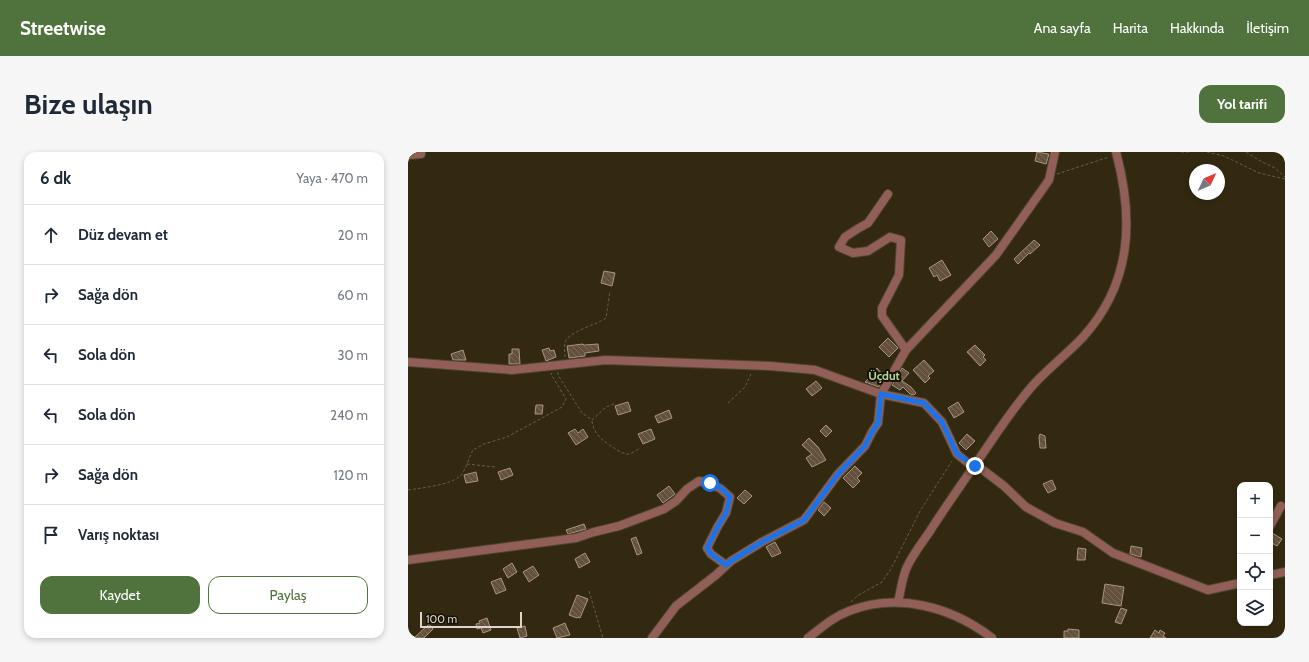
<!DOCTYPE html>
<html lang="tr">
<head>
<meta charset="utf-8">
<style>
  body { margin:0; font-family:Cabin,sans-serif; background:#f6f6f7; color:#1f2937 }
  .controls { position:absolute; right:12px; bottom:12px; display:grid; overflow:hidden; border-radius:8px; box-shadow:0 2px 6px #0003 }
  .controls button { width:36px; height:36px; display:grid; place-items:center; padding:0; border:0; border-bottom:1px solid #e0e1e3; background:#fff; color:#1f2937; font:20px sans-serif }
  .compass { position:absolute; left:781px; top:12px; width:36px; height:36px; border-radius:50%; background:#fff; box-shadow:0 2px 6px #0003; rotate:46deg }
  .scale { position:absolute; left:12px; bottom:10px; width:102px; box-sizing:border-box; padding-left:4px; border:2px solid #ddd6c8; border-top:0; font-size:11px; line-height:14px; white-space:nowrap; color:#ddd6c8; -webkit-text-stroke:3px #171208; paint-order:stroke }
  .stop { position:absolute; width:12px; height:12px; margin:-9px; border:3px solid #1a73e8; border-radius:50%; background:#fff }
  .stop.end { background:#1a73e8; border-color:#fff; box-shadow:0 1px 4px #0008 }
  .list { margin:0; padding:0; list-style:none }
  h2 { display:flex; justify-content:space-between; align-items:center; height:52px; margin:0; padding:0 16px; font-size:17px }
  h2 small { font-size:13px; font-weight:400; color:#747a83 }
  .list li { display:grid; grid-template-columns:26px 1fr auto; gap:12px; align-items:center; box-sizing:border-box; height:60px; padding:0 16px; border-top:1px solid #e0e1e3 }
  .list b { display:block; font-size:15px; white-space:nowrap }
  .list em { font-size:13px; font-style:normal; color:#747a83 }
  .actions { display:flex; gap:8px; padding:12px 16px }
  .actions a { flex:1; padding:9px 0; border:1px solid #50733d; border-radius:12px; text-align:center; font-size:14px; color:#50733d }
  .actions .main { background:#50733d; color:#fff }
  .icon { flex:none; width:22px; height:22px; fill:none; stroke:currentColor; stroke-width:2; stroke-linecap:round; stroke-linejoin:round }
  .map { position:relative; flex:none; width:877px; height:486px; overflow:hidden; border-radius:12px }
  header { display:flex; align-items:center; gap:24px; box-sizing:border-box; height:56px; padding:0 20px; background:#50733d; color:#fff }
  header strong { font-size:19px }
  nav { display:flex; gap:22px; margin-inline-start:auto; font-size:14px }
  .intro { display:flex; align-items:center; justify-content:space-between; box-sizing:border-box; height:96px; padding:0 24px }
  h1 { margin:0; font-size:28px }
  .button { padding:10px 18px; border-radius:12px; background:#50733d; color:#fff; font-size:14px; font-weight:700 }
  main { display:flex; gap:24px; padding:0 24px }
  aside { flex:1; background:#fff; border-radius:12px; box-shadow:0 2px 6px #0003 }
  .map>svg:first-child { display:block }
</style>
</head>
<body>
<header>
<strong>Streetwise</strong>
<nav><a>Ana sayfa</a><a>Harita</a><a>Hakkında</a><a>İletişim</a></nav>
</header>
<div class="intro"><h1>Bize ulaşın</h1><a class="button">Yol tarifi</a></div>
<main>
<aside>
<h2>6 dk<small>Yaya · 470 m</small></h2>
<ul class="list">
<li><svg class="icon" aria-label="ahead" viewBox="0 0 24 24"><path d="M12 20V5M6 11l6-6 6 6"/></svg><div><b>Düz devam et</b></div><em>20 m</em></li>
<li><svg class="icon" aria-label="right" viewBox="0 0 24 24"><path d="M7 20v-9h11M14 6l5 5-5 5"/></svg><div><b>Sağa dön</b></div><em>60 m</em></li>
<li><svg class="icon" aria-label="left" viewBox="0 0 24 24"><path d="M17 20v-9H6M10 6l-5 5 5 5"/></svg><div><b>Sola dön</b></div><em>30 m</em></li>
<li><svg class="icon" aria-label="left" viewBox="0 0 24 24"><path d="M17 20v-9H6M10 6l-5 5 5 5"/></svg><div><b>Sola dön</b></div><em>240 m</em></li>
<li><svg class="icon" aria-label="right" viewBox="0 0 24 24"><path d="M7 20v-9h11M14 6l5 5-5 5"/></svg><div><b>Sağa dön</b></div><em>120 m</em></li>
<li><svg class="icon" aria-label="arrive" viewBox="0 0 24 24"><path d="M6 21V4h12l-3 4 3 4H6"/></svg><div><b>Varış noktası</b></div></li>
</ul>
<div class="actions"><a class="main">Kaydet</a><a>Paylaş</a></div>
</aside>
<div class="map">
<svg width="877" height="486" viewBox="0 0 877 486">
  <defs>
    <pattern id="building-back-hatch" width="6" height="6" patternUnits="userSpaceOnUse"><rect width="6" height="6" fill="#64513d"/><path d="M-1 5l2 2M0 0l6 6M5-1l2 2" fill="none" stroke="#7a6958"/></pattern>
  </defs>
  <rect width="100%" height="100%" fill="#332911"/>
  <g fill="url(#building-back-hatch)" stroke="#aa947e">
    <polygon points="629,0 641,2 638,12 627,9"/>
    <polygon points="583,79 590,87 581,95 575,87"/>
    <polygon points="626,88 632,93 622,102 621,101 610,112 606,107"/>
    <polygon points="534,108 543,123 532,129 529,123 526,125 521,116"/>
    <polygon points="196,119 207,121 204,134 193,131"/>
    <polygon points="480,186 490,196 481,205 471,195"/>
    <polygon points="175,192 176,193 190,192 191,199 177,201 177,204 161,206 159,194"/>
    <polygon points="567,193 577,203 575,205 578,208 572,214 559,200"/>
    <polygon points="141,196 142,199 146,198 148,205 138,209 134,198"/>
    <polygon points="104,197 111,197 112,212 101,212 101,202 104,202"/>
    <polygon points="55,198 58,208 45,208 43,202"/>
    <polygon points="516,208 526,219 520,224 522,226 517,231 505,218"/>
    <polygon points="469,216 474,222 472,224 475,227 471,235 457,230 463,224 462,222"/>
    <polygon points="494,216 501,221 494,229 503,235 508,241 506,243 502,242 495,235 492,238 484,233"/>
    <polygon points="408,229 414,236 404,244 398,237"/>
    <polygon points="220,250 223,259 210,263 207,254"/>
    <polygon points="550,250 556,260 546,266 540,256"/>
    <polygon points="128,253 135,253 134,262 127,262"/>
    <polygon points="261,258 264,266 250,271 247,264"/>
    <polygon points="418,273 424,279 418,285 412,279"/>
    <polygon points="167,277 170,281 175,277 180,285 168,293 160,281"/>
    <polygon points="243,277 247,287 235,292 230,282"/>
    <polygon points="559,282 567,289 558,298 551,291"/>
    <polygon points="632,282 637,284 638,296 632,296 631,285"/>
    <polygon points="401,286 410,295 418,308 404,315 398,306 404,302 394,293"/>
    <polygon points="447,314 454,321 449,326 452,329 445,336 435,326"/>
    <polygon points="102,316 105,323 93,328 90,320"/>
    <polygon points="68,320 70,329 58,331 56,323"/>
    <polygon points="644,328 648,337 640,341 635,332"/>
    <polygon points="261,334 267,342 255,351 249,343"/>
    <polygon points="337,338 344,344 336,352 329,346"/>
    <polygon points="416,350 423,356 416,364 410,358"/>
    <polygon points="176,372 178,377 160,382 158,378"/>
    <polygon points="864,381 874,387 869,394 862,390 862,385"/>
    <polygon points="228,385 234,401 229,403 223,387"/>
    <polygon points="367,390 373,401 364,405 358,395"/>
    <polygon points="723,394 734,396 733,405 722,402"/>
    <polygon points="670,396 678,397 677,408 669,408"/>
    <polygon points="177,401 182,410 171,416 167,407"/>
    <polygon points="104,411 109,420 100,426 95,417"/>
    <polygon points="125,414 131,423 121,430 115,420"/>
    <polygon points="93,426 98,438 88,442 83,430"/>
    <polygon points="697,432 716,435 713,454 694,451"/>
    <polygon points="169,443 180,447 172,466 170,465 169,466 161,463"/>
    <polygon points="713,456 719,458 713,472 707,470"/>
    <polygon points="79,466 83,478 75,481 73,476 69,477 68,472 72,471 71,469"/>
    <polygon points="157,471 162,483 149,486 145,476"/>
    <polygon points="21,472 25,477 16,486 6,486"/>
    <polygon points="117,474 119,484 112,486 109,476"/>
    <polygon points="660,477 671,478 671,486 656,486 656,479 660,479"/>
    <polygon points="747,478 751,481 752,478 757,481 755,484 758,486 742,486"/>
  </g>
  <g fill="none" stroke-linecap="round" stroke-linejoin="round">
    <g stroke="#4e452e" stroke-width="10">
      <g id="minor">
        <polyline points="0,3 13,2 13,0"/>
        <polyline points="480,42 460,71 451,76 437,85 431,95 445,101 460,99 482,85 493,88 491,123 474,156 474,164 498,198"/>
        <polyline points="0,210 104,218 198,208 362,214 407,218 473,242 516,251 534,270 549,302 560,311 575,318 596,334 618,355 647,371 675,380 705,401 800,438 832,431"/>
        <polyline points="862,374 873,354"/>
        <polyline points="0,408 168,386 186,380 211,374 256,357 268,349 279,337 291,329 302,331 313,337 322,345 318,361 310,374 299,396 303,402 318,413"/>
        <polyline points="862,423 877,420"/>
        <path d="M490,450c3,-12 4,-24 9,-35 6,-13 15,-24 23,-36 14,-22 29,-43 44,-65 20,-28 38,-58 61,-83 15,-16 33,-30 48,-46 49,-54 51,-118 33,-185"/>
        <polyline points="244,486 268,454 308,423 323,409 354,390 396,368 430,322 457,294 464,280 470,271 473,242 498,198 588,103 641,28 647,0"/>
      </g>
    </g>
    <g stroke="#4e452e" stroke-width="10">
      <path id="tertiary" d="M400,486c13,-10 25,-21 41,-27 49,-19 103,-4 143,27"/>
    </g>
    <g stroke="#675e49" stroke-width="1" stroke-dasharray="3 2" stroke-linecap="butt">
      <polyline points="773,0 781,0"/>
      <polyline points="799,0 816,4 851,21 877,27"/>
      <polyline points="838,0 854,10 867,16 877,25"/>
      <polyline points="649,22 701,5"/>
      <path d="M157,205c0,-4 -1,-10 0,-14 3,-12 32,-18 41,-25l4,-27"/>
      <polyline points="150,220 150,223 174,261 184,268 198,255 208,251"/>
      <polyline points="320,251 337,235 343,222"/>
      <path d="M184,269c1,14 15,23 27,30 2,1 4,2 6,3 5,1 11,-3 15,-6"/>
      <polyline points="59,312 87,315"/>
      <path d="M0,338c13,-2 41,-5 51,-13 6,-4 10,-20 14,-27l11,-6 23,-7 55,-30 4,-8 -15,-25 1,-1"/>
      <polyline points="181,439 195,486"/>
      <polyline points="443,450 449,444 474,430 483,417 512,359 544,309"/>
    </g>
    <use href="#minor" stroke="#925f58" stroke-width="8"/>
    <use href="#tertiary" stroke="#925f58" stroke-width="8"/>
  </g>
  <g fill="none" stroke-linecap="round" stroke-linejoin="round">
    <polyline stroke="#1a73e8" stroke-width="5" points="302,331 313,336 322,345 318,361 310,374 299,396 303,402 318,413 323,409 354,390 396,368 430,322 457,294 464,280 470,271 473,242 516,251 534,270 549,302 567,314"/>
  </g>
  <g text-anchor="middle" stroke-width="4" stroke-linejoin="round" paint-order="stroke">
    <g font-size="12" font-weight="bold" fill="#b5da95" stroke="#171208">
      <text x="476" y="228">Üçdut</text>
    </g>
  </g>
</svg>
<div class="controls">
<button>+</button>
<button>−</button>
<button><svg class="icon" aria-label="locate" viewBox="0 0 24 24"><circle cx="12" cy="12" r="6"/><path d="M12 2v4M12 18v4M2 12h4M18 12h4"/></svg></button>
<button><svg class="icon" aria-label="layers" viewBox="0 0 24 24"><path d="M12 4l9 5-9 5-9-5zM3 14l9 5 9-5"/></svg></button>
</div>
<svg class="compass" viewBox="-18 -18 36 36"><path d="M0-13l5 13h-10z" fill="#e53935"/><path d="M0 13l5-13h-10z" fill="#747a83"/></svg>
<div class="scale">100 m</div>
<div class="stop" style="left:302px;top:331px"></div>
<div class="stop end" style="left:567px;top:314px"></div>
</div>
</main>
</body>
</html>
